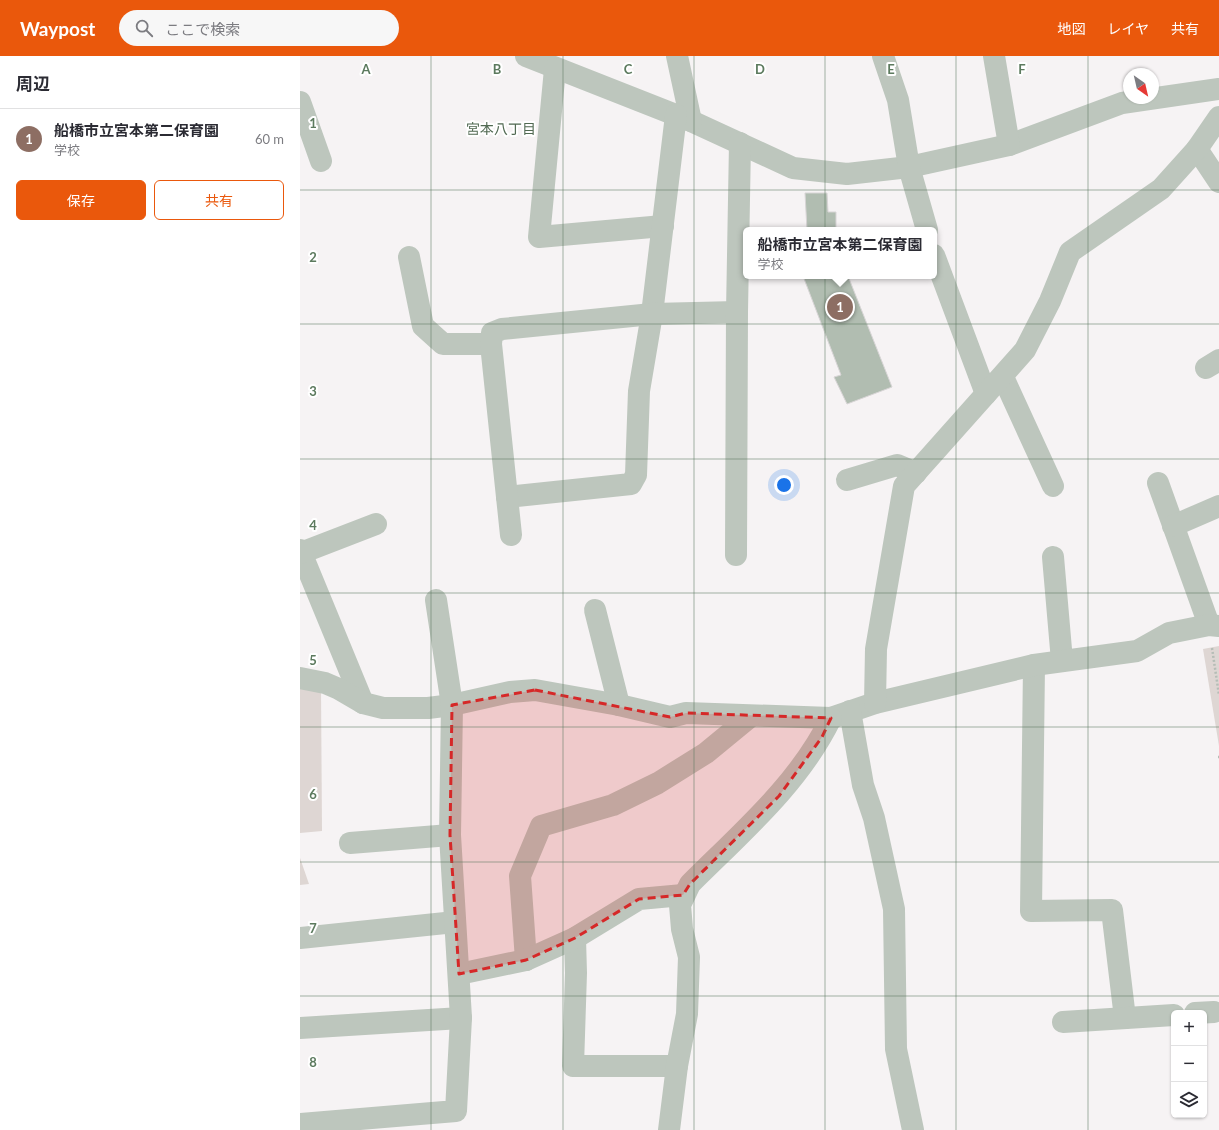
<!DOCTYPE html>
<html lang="ja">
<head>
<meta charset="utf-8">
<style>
  body { margin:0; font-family:Lato,"Noto Sans JP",sans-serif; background:#f7f7f7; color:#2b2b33 }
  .controls { position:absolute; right:12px; bottom:12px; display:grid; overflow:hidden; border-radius:6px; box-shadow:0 1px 3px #0004 }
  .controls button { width:36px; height:36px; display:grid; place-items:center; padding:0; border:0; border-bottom:1px solid #e1e1e2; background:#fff; color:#2b2b33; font:20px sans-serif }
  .compass { position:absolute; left:823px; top:12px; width:36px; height:36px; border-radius:50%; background:#fff; box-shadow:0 1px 3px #0004; rotate:146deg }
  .you { position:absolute; left:484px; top:429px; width:14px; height:14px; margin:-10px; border:3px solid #fff; border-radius:50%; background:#1a73e8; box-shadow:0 0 0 6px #1a73e833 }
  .badge { display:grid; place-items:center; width:26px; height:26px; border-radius:50%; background:#ea580c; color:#fff; font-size:13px; font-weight:700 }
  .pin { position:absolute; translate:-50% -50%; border:2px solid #fff; box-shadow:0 1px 4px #0006 }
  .popup { position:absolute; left:443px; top:171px; width:194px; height:52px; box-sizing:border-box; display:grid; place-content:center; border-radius:6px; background:#fff; filter:drop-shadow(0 1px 3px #0005); font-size:13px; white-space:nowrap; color:#7c7c81 }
  .popup b { font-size:15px; color:#2b2b33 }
  .popup::after { content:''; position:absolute; left:50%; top:100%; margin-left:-8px; border:8px solid transparent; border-top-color:#fff }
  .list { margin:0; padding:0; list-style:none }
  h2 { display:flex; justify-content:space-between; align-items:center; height:52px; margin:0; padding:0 16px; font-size:17px }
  h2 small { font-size:13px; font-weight:400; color:#7c7c81 }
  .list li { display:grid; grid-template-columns:26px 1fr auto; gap:12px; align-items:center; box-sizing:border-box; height:60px; padding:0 16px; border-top:1px solid #e1e1e2 }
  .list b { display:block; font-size:15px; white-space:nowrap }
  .list p { margin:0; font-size:13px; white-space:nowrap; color:#7c7c81 }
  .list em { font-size:13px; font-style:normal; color:#7c7c81 }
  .actions { display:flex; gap:8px; padding:12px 16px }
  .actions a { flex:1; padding:9px 0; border:1px solid #ea580c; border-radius:6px; text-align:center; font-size:14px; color:#ea580c }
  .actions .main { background:#ea580c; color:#fff }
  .icon { flex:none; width:22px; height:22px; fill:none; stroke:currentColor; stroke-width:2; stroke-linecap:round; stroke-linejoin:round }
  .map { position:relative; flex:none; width:919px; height:1074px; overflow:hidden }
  header { display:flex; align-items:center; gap:24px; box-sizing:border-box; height:56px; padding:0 20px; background:#ea580c; color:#fff }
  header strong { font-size:19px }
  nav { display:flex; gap:22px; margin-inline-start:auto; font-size:14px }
  .search { width:280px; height:36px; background:#f7f7f7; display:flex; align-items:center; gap:10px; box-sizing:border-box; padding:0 14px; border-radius:22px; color:#7c7c81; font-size:15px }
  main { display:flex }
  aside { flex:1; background:#fff }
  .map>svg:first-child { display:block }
</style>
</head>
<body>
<header>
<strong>Waypost</strong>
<div class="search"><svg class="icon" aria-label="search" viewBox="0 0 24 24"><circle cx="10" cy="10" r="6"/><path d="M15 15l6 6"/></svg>ここで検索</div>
<nav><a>地図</a><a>レイヤ</a><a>共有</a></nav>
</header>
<main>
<aside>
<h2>周辺<small></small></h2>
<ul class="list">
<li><span class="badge" style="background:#8d6e63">1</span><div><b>船橋市立宮本第二保育園</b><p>学校</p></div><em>60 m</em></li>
</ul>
<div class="actions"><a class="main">保存</a><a>共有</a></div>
</aside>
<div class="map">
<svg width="919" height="1074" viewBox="0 0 919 1074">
  <rect width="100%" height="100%" fill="#f6f3f4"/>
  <g fill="#ded6d3">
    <polygon points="919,590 919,690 903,593"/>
    <polygon points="0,628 21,632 22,775 0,777"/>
    <polygon points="0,802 9,828 0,829"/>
  </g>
  <g fill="#b1bdb1" stroke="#d8d5d6">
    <polygon points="505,137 527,137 528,156 536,156 536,174 507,174"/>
    <polygon points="503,220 548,220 592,331 547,348 534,321 541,319"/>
  </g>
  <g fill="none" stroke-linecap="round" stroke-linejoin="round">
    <g stroke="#b5bdb6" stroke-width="2.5" stroke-dasharray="2 2" stroke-linecap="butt">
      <polyline points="912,592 919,639"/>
      <polyline points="918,701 919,701"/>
    </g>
    <g stroke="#bdc6bd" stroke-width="22">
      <polyline points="226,0 391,65 493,112 547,118 609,111 709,89 822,47 919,33"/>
      <polyline points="377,0 391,65"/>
      <polyline points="583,0 598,44 609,111 627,174"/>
      <polyline points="694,0 709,89"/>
      <polyline points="255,13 239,181 363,170"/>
      <polyline points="0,46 21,105"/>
      <polyline points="897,93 919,126"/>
      <polyline points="634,199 686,338"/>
      <polyline points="109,201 123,270 143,288 191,288"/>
      <polyline points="906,312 919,304"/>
      <polyline points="703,321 753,430"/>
      <polyline points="547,424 597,409 616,417"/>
      <polyline points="858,427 909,569"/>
      <polyline points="207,441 331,428 336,419 339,335 352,258 376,59"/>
      <polyline points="873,470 919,450"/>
      <polyline points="211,479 191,288 192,277 202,273 352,258 437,256"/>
      <polyline points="0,494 63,647"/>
      <polyline points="1,497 76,468"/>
      <polyline points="436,499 437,256 440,87"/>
      <polyline points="753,501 762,605"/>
      <polyline points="295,554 319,649"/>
      <polyline points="734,609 731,855 812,854 825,962"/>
      <polyline points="0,622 25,627 39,633 63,647 83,652 128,652 152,649 210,636 235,634 319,649 370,661 386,657 531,662 575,647 734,609 837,595 869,577 909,569 919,570"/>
      <polyline points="575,647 576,593 604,430 725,294 750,245 770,196 861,133 897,93 919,61"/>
      <polyline points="550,655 563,729 574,762 594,853 596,993 613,1074"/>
      <polyline points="50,787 150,779"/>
      <polyline points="0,882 155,866"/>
      <polyline points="275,882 276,917 273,1010 377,1010"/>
      <polyline points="226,904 220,820 241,770 313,749 358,727 406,697 451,660"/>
      <polyline points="159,918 226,904 275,882 339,843 383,839"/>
      <polyline points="895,957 914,956"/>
      <polyline points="763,966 874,959"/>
      <polyline points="0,972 161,962"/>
      <polyline points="0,1068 156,1055 161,962 150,779 152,649 136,544"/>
      <path d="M369,1074l8,-64 10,-52 2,-57 -7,-28 -2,-24 10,-21c51,-51 109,-100 141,-166"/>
    </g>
  </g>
  <path fill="#d62828" fill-opacity="0.2" stroke="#d62828" stroke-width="3" stroke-dasharray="8 5" stroke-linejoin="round" d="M235,634l135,27 16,-4 145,5 -9,19 -43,59 -89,88 -7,11 -44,4 -64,39 -49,22 -67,14 -9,-139 2,-130z"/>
  <path fill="none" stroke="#5c7a5e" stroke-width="1" stroke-opacity="0.55" d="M131,0v1074M263,0v1074M394,0v1074M525,0v1074M656,0v1074M788,0v1074M0,134h919M0,268h919M0,403h919M0,537h919M0,671h919M0,806h919M0,940h919"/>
  <g text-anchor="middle" stroke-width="4" stroke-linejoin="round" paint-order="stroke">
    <g font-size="14" fill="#526a53" stroke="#fff">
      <text x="201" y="78">宮本八丁目</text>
    </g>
  </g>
  <g font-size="13" text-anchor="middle" font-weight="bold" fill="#5c7a5e" stroke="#fff" stroke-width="4" stroke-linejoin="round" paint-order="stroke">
    <text x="66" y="18">A</text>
    <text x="197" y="18">B</text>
    <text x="328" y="18">C</text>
    <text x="460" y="18">D</text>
    <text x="591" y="18">E</text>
    <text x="722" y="18">F</text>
    <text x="13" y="72">1</text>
    <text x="13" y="206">2</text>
    <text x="13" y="340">3</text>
    <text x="13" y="474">4</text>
    <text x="13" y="609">5</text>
    <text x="13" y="743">6</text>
    <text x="13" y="877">7</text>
    <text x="13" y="1011">8</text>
  </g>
</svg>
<div class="controls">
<button>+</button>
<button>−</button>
<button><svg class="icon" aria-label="layers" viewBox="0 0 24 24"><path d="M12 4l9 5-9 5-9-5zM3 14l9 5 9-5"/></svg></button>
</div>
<svg class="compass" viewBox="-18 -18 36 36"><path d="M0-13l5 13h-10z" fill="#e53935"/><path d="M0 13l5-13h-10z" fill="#7c7c81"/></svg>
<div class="you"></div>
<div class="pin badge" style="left:540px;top:251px;background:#8d6e63">1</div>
<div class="popup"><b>船橋市立宮本第二保育園</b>学校</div>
</div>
</main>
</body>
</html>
